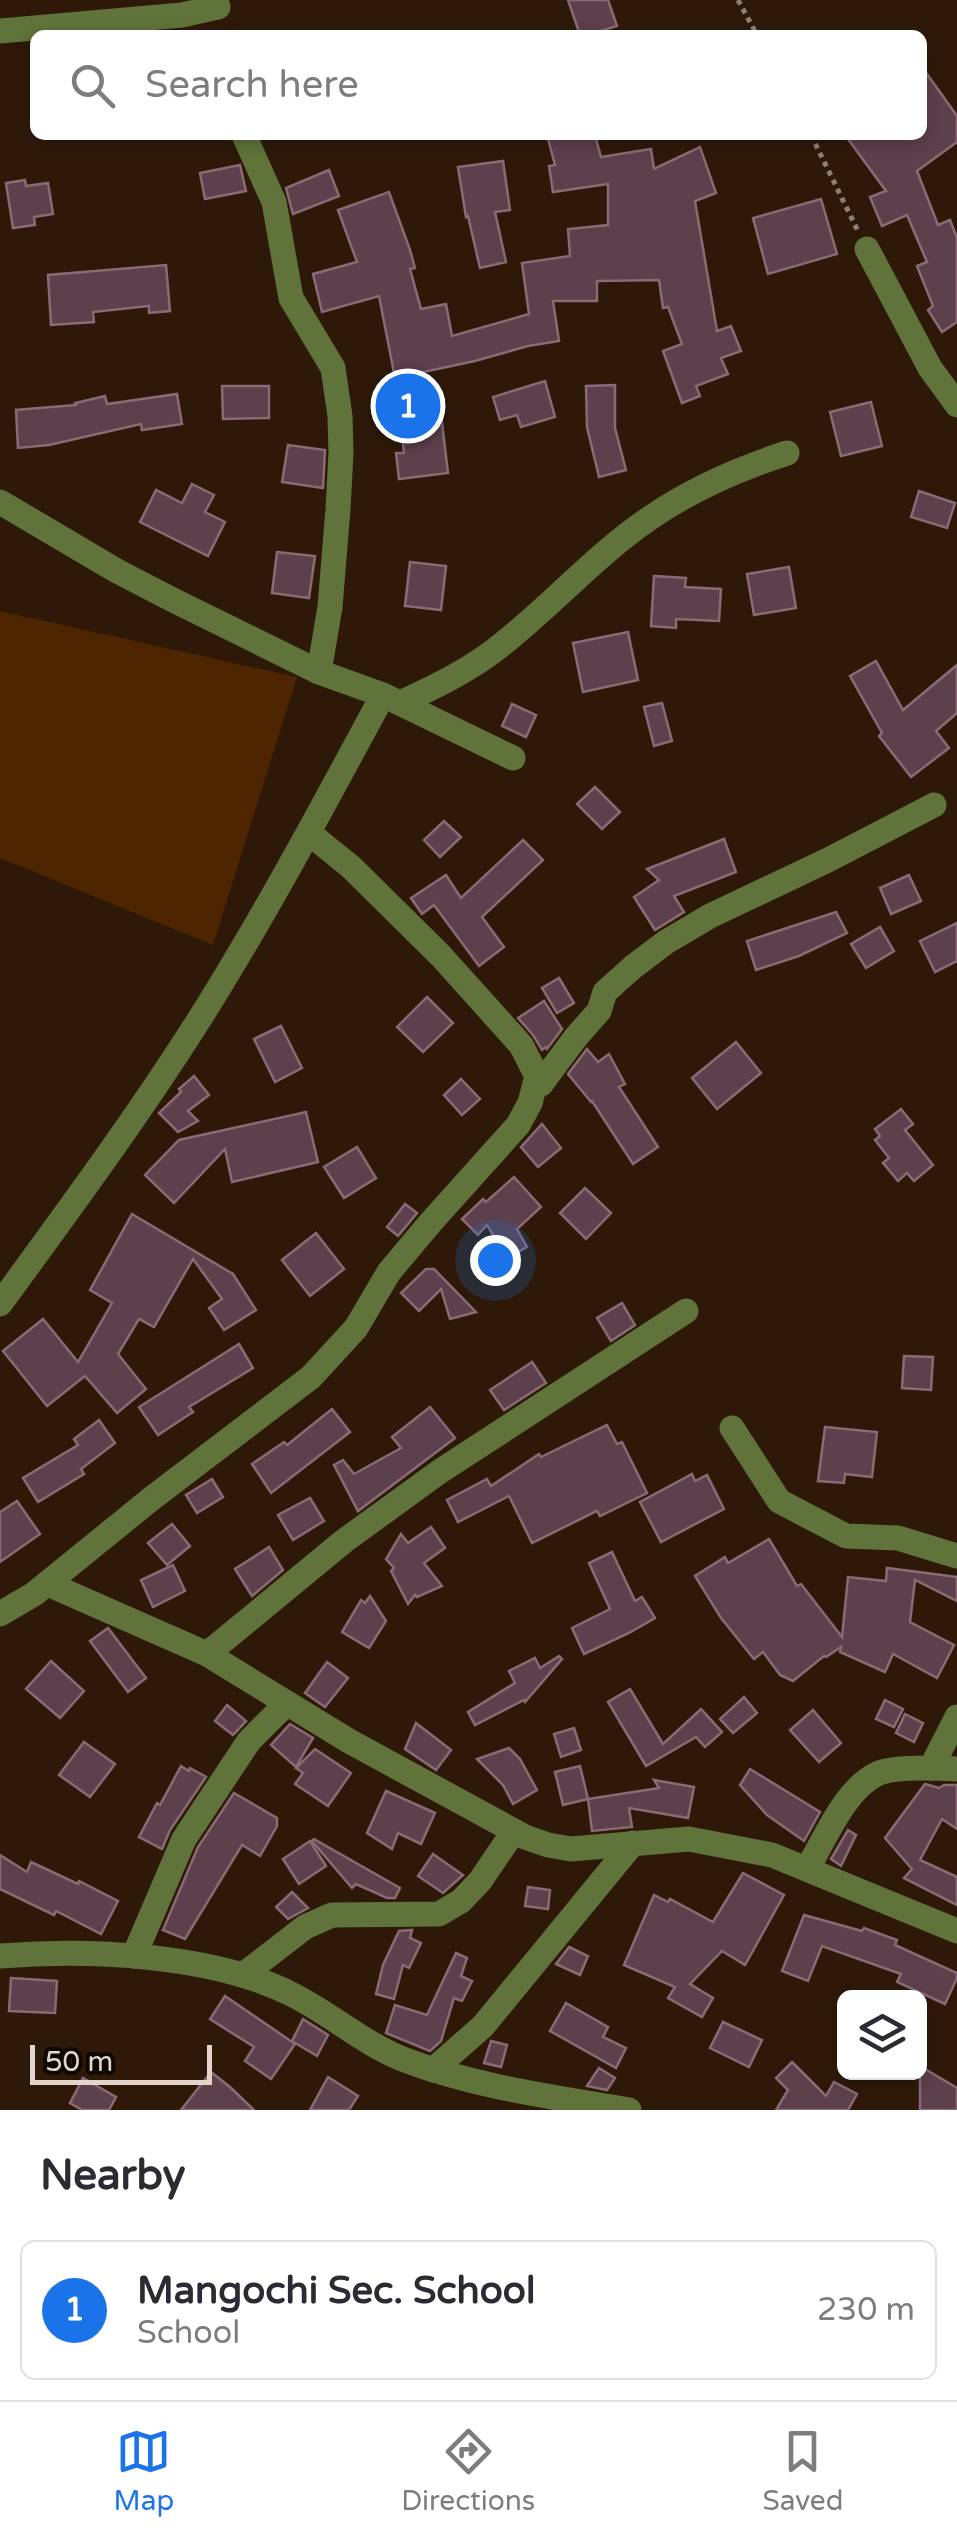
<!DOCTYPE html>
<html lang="en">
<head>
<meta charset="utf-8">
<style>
  body { margin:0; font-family:"Varela Round",sans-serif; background:#f2f2f3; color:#2b2b33 }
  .controls { position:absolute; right:30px; bottom:30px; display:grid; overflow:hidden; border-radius:15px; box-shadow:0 5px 15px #0003 }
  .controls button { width:90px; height:90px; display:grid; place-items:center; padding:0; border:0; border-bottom:2px solid #e1e1e2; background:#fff; color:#2b2b33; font:50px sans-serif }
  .scale { position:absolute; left:30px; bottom:25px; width:182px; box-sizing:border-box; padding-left:10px; border:5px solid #e3d5ca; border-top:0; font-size:28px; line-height:35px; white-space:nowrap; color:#e3d5ca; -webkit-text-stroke:8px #0f0702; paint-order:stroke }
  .you { position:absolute; left:495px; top:1260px; width:35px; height:35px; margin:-25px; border:8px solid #fff; border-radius:50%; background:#1a73e8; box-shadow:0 0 0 15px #1a73e833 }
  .badge { display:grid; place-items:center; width:65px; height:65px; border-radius:50%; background:#1a73e8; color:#fff; font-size:32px; font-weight:700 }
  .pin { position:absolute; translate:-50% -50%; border:5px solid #fff; box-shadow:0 2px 10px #0006 }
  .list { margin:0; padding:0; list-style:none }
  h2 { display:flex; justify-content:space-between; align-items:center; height:130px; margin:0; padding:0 40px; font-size:42px }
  h2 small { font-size:32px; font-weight:400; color:#7c7c81 }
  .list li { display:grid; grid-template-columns:65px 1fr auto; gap:30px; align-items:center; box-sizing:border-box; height:140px; margin:0 20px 20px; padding:0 20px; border:2px solid #e1e1e2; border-radius:15px }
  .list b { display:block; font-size:38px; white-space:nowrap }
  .list p { margin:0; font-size:32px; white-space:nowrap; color:#7c7c81 }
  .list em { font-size:32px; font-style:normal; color:#7c7c81 }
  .icon { flex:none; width:55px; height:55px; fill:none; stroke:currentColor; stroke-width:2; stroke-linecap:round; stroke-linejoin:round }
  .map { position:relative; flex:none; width:957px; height:2110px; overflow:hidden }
  .search { position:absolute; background:#fff; box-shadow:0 5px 15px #0003; left:30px; right:30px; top:30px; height:110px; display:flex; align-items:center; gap:25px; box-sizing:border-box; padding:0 35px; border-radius:15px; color:#7c7c81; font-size:38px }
  .sheet { height:290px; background:#fff }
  nav { display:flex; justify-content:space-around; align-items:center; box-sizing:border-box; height:140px; border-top:2px solid #e1e1e2; background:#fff; font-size:28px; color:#7c7c81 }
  nav a { display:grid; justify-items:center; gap:5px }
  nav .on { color:#1a73e8 }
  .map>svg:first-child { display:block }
</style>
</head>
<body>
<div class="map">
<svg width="957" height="2110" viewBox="0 0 957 2110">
  <rect width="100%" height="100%" fill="#2e1909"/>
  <polygon fill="#4d2500" points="0,611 297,677 213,945 0,858"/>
  <g fill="#5c404b" stroke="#896a75" stroke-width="2.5">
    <polygon points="568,0 608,0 617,26 588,35 580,35"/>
    <polygon points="922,67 957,116 957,142 917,171 938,225 950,220 957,238 957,322 942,332 928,310 933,306 917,266 927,262 907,215 882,226 870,197 886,191 845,135 922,135"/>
    <polygon points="547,135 595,135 601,157 651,149 654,169 700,147 716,193 695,201 717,331 731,326 741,351 721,358 728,374 696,386 700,396 682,403 663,351 682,344 668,307 663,308 659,280 597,281 597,301 553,301 559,341 528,346 475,361 395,378 379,296 322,312 313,274 357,262 338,210 389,192 410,250 415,268 410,269 421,309 446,304 452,336 529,314 522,263 570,256 568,229 608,225 608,184 553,192 549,166 555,165"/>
    <polygon points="503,161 510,210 495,212 506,262 480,268 468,216 466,217 458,167"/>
    <polygon points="240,165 246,191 205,199 200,173"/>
    <polygon points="329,170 339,196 293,214 286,188"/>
    <polygon points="25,180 26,186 48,183 53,214 34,217 35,225 13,228 6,183"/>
    <polygon points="821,199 837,254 768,274 753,218"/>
    <polygon points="166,265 170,311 149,313 149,306 93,312 94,322 51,325 48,275"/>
    <polygon points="545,381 555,417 521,427 517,415 500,420 493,397"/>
    <polygon points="615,385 615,428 626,470 599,477 587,427 586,386"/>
    <polygon points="222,386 269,386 269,418 223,419"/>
    <polygon points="177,394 182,424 142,430 141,424 49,445 18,448 16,410 76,405 75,403 105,396 107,404"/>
    <polygon points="871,402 882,446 841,456 830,412"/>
    <polygon points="441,414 448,473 399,479 396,453 404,453 400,418"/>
    <polygon points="288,445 325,450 323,488 282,482"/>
    <polygon points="192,484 214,495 205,512 225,522 208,556 140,522 156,490 182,503"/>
    <polygon points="919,491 955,503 947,528 911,517"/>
    <polygon points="277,552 315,556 309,598 272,593"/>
    <polygon points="410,562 446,566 441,610 405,606"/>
    <polygon points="789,567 796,608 754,615 747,574"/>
    <polygon points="654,576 686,578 685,587 721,589 719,621 676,619 676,628 651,626"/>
    <polygon points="628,632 638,680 583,692 573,643"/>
    <polygon points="876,661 903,710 957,665 957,713 936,731 949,748 911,777 879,736 882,733 850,676"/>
    <polygon points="662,703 672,741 654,746 644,707"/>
    <polygon points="512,704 536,715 526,737 502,726"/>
    <polygon points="595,787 620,812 602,829 577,804"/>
    <polygon points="444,821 461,837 440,857 424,840"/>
    <polygon points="724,839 736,872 674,896 684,912 655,930 634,897 659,880 647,869"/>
    <polygon points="523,840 543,860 482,917 504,947 479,966 434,905 422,914 411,898 446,875 461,898"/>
    <polygon points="909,875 921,901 891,914 880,888"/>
    <polygon points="836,912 847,933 799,956 756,970 747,941"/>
    <polygon points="957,923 957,961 935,972 920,941"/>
    <polygon points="880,927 894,951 866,968 851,944"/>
    <polygon points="559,978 574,1003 557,1013 542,988"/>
    <polygon points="427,997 453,1023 423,1052 397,1027"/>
    <polygon points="544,1001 562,1029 547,1049 546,1047 542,1050 533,1035 518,1018"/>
    <polygon points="281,1026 302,1068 275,1082 254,1039"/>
    <polygon points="736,1042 761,1073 717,1109 692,1078"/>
    <polygon points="587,1049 598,1062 609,1054 625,1084 619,1087 658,1147 633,1164 592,1101 591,1102 568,1074"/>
    <polygon points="194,1076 209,1095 188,1111 198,1121 178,1132 159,1113 181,1092 179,1089"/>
    <polygon points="461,1079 480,1099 462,1115 444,1095"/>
    <polygon points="901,1109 913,1124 905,1130 933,1165 914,1181 907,1173 898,1181 883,1163 889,1158 875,1140 880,1136 875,1129"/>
    <polygon points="306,1112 318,1162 232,1182 225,1149 174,1203 145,1175 179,1140"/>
    <polygon points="542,1124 561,1148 538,1167 521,1147"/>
    <polygon points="357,1147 376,1178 344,1198 324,1167"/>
    <polygon points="514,1177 541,1207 517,1229 527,1247 507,1258 487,1225 478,1235 462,1219 483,1199 486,1202"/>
    <polygon points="585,1188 611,1213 586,1239 560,1213"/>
    <polygon points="405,1204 417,1213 398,1236 387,1227"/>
    <polygon points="132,1214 233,1274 256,1310 224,1330 209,1308 222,1299 193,1259 154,1327 139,1319 118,1354 146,1389 117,1413 85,1376 47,1406 3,1351 43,1319 78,1362 112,1303 90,1290"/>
    <polygon points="316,1233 344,1269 310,1296 282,1260"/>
    <polygon points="426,1269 434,1269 476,1312 450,1319 441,1289 419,1311 401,1293"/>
    <polygon points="622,1303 635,1325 611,1341 597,1318"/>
    <polygon points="239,1344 253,1368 189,1407 193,1412 158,1435 139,1407"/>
    <polygon points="904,1356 933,1357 931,1390 902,1388"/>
    <polygon points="532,1362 546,1383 504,1410 490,1390"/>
    <polygon points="430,1407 455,1438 358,1511 334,1465 343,1460 354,1474 401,1448 392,1437"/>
    <polygon points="332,1409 350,1432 271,1493 252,1464 284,1442 287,1445"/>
    <polygon points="99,1420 115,1443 81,1469 84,1474 38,1502 23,1478 78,1445 74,1439"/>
    <polygon points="607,1425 617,1444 622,1442 647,1493 600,1516 597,1511 532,1543 509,1496 458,1522 447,1500 487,1479 491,1486 539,1454 541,1457"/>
    <polygon points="825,1427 877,1432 872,1477 845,1474 844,1483 818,1481"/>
    <polygon points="692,1474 695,1481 707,1475 724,1509 661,1542 640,1502"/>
    <polygon points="212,1479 223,1497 197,1513 186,1495"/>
    <polygon points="310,1498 324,1521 293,1540 278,1515"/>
    <polygon points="17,1501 40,1534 0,1562 0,1512"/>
    <polygon points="172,1524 190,1546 167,1565 148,1543"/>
    <polygon points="431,1527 445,1548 424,1563 442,1586 417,1597 415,1595 408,1604 391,1571 394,1568 386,1559 401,1534 408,1543"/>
    <polygon points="769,1539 797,1586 801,1584 842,1637 848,1577 886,1581 887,1568 957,1577 957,1601 915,1580 910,1622 954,1645 937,1678 893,1654 885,1672 840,1652 841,1647 826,1657 824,1656 793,1681 780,1675 763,1652 754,1659 721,1618 695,1576 725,1557 728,1563"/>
    <polygon points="269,1547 283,1570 252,1596 235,1569"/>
    <polygon points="612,1552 635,1601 642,1597 655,1618 629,1633 584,1654 572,1628 610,1609 589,1563"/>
    <polygon points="173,1565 185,1591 153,1607 141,1580"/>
    <polygon points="370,1596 386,1621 369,1648 342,1632 361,1600 365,1603"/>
    <polygon points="108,1628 146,1678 128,1692 90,1641"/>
    <polygon points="559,1656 562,1659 525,1702 524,1700 475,1725 468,1712 515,1683 509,1671 535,1658 540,1668"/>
    <polygon points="51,1661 84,1691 60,1718 26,1689"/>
    <polygon points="327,1662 348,1678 325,1707 305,1693"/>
    <polygon points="630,1689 663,1744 701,1709 722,1732 705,1747 696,1737 646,1766 608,1702"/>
    <polygon points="744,1697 757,1713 733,1733 720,1719"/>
    <polygon points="885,1700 903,1709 894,1727 876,1719"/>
    <polygon points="227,1705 246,1721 233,1735 215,1721"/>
    <polygon points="813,1710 841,1743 819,1762 790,1730"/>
    <polygon points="905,1714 923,1723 914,1742 896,1733"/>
    <polygon points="416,1723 451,1750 436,1770 405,1749"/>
    <polygon points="290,1724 313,1738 296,1767 271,1745"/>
    <polygon points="574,1728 581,1750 561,1757 554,1734"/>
    <polygon points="84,1742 115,1764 90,1797 59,1775"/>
    <polygon points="509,1748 520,1759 537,1790 513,1804 503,1785 477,1759"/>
    <polygon points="315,1749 351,1773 328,1806 295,1784 303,1773 296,1768"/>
    <polygon points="181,1766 189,1771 190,1768 206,1777 170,1830 162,1849 139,1837 157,1803 160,1805"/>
    <polygon points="580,1766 588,1799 563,1805 555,1772"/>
    <polygon points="750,1769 820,1812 804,1841 767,1815 740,1785"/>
    <polygon points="654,1780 694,1787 688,1818 629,1808 632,1827 592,1831 588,1799 659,1788"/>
    <polygon points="925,1784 939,1788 944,1785 957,1785 957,1829 942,1819 920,1860 957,1877 957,1905 904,1878 912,1869 885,1838"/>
    <polygon points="386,1791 435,1813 421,1844 398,1833 392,1849 367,1833"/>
    <polygon points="234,1793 277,1818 277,1826 260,1856 242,1845 185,1939 163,1930 198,1847"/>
    <polygon points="848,1830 856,1835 841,1866 831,1859"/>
    <polygon points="314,1839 400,1888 395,1898 387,1898 356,1884 352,1888 312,1841"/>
    <polygon points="310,1841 326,1866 299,1884 283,1859"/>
    <polygon points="433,1854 463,1875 443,1893 418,1876"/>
    <polygon points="0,1855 27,1872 31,1862 78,1884 79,1881 118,1901 101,1934 56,1911 54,1915 0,1889"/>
    <polygon points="743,1873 784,1895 745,1965 722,1951 690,1984 713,1998 702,2017 668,1998 675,1987 624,1965 654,1895 668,1902 670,1899 713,1922"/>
    <polygon points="528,1887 550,1890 548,1909 525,1906"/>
    <polygon points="292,1892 308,1908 288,1919 276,1907"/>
    <polygon points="804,1915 862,1931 864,1928 897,1940 895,1945 957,1973 957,1978 945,2004 897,1982 901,1974 822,1946 808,1981 782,1971"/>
    <polygon points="412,1930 410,1938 421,1943 409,1968 403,1965 394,1999 376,1994 383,1965 399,1931"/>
    <polygon points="569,1947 588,1956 580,1975 556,1964"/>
    <polygon points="456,1953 467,1958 461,1976 472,1981 462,2001 454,1998 441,2041 430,2051 386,2033 395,2005 427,2015"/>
    <polygon points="11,1978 57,1981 55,2013 9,2011"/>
    <polygon points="225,1996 295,2044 271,2079 245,2061 254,2047 210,2019"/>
    <polygon points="566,2003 608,2027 603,2037 626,2048 616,2068 550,2031"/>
    <polygon points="303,2019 328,2035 317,2056 292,2041"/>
    <polygon points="723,2022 762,2040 749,2067 710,2048"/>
    <polygon points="491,2041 507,2045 501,2067 484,2063"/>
    <polygon points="792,2062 826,2096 834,2082 857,2094 848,2110 776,2110 788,2090 776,2078"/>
    <polygon points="920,2066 957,2088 957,2110 920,2110"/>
    <polygon points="599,2068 615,2078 607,2090 587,2086"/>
    <polygon points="211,2072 230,2087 254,2110 181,2110"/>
    <polygon points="328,2077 358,2096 349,2110 310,2110"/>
    <polygon points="83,2078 116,2097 109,2110 82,2110 70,2103"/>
  </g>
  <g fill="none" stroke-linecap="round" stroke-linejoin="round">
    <g stroke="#918072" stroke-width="5" stroke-dasharray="5 5" stroke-linecap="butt">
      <polyline points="738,0 757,35"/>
      <polyline points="811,135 858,231"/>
    </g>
    <g stroke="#5f733a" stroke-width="25">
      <polyline points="0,31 182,15 218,7"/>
      <polyline points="244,135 274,202 291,298 333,368 340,416 341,453 338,509 330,607 319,672"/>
      <polyline points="867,249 930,368 957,405"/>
      <polyline points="0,502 117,571 173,600 319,672 383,695 513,758"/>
      <path d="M400,703c37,-17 74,-35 105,-61 50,-40 92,-88 145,-124 43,-30 88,-49 137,-65"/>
      <polyline points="309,833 351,867 441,956 521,1045 541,1084"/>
      <path d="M0,1304c73,-100 147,-200 212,-305 61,-99 116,-202 171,-304"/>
      <polyline points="732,1428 779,1501 846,1536 898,1538 957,1556"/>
      <polyline points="48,1584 207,1654 349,1741 525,1837 548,1845 571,1849 689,1839 772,1855 957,1931"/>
      <polyline points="0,1614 34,1594 151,1499 311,1377 356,1328 389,1272 431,1222 518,1125 530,1103 536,1080 541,1084 576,1037 599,1011 605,992 633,967 666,942 710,916 828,860 934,805"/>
      <polyline points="207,1654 344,1541 439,1472 686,1311"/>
      <polyline points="931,1768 957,1717"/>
      <path d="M807,1869c18,-30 38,-80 70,-95 16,-8 61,-6 80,-5"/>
      <path d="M0,1956c88,-7 213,-2 293,39 38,19 71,49 112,65 71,27 149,37 224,50"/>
      <polyline points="134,1956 184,1839 249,1741 287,1703"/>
      <polyline points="243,1975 305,1927 332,1915 439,1914 461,1901 480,1881 514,1831"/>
      <polyline points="433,2070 483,2026 633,1843"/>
    </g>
  </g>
</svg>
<div class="controls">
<button><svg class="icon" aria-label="layers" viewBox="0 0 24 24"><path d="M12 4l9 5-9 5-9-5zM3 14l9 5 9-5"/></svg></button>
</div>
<div class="scale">50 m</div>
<div class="you"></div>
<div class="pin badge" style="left:408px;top:406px">1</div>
<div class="search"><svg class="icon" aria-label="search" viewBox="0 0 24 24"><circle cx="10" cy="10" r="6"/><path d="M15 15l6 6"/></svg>Search here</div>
</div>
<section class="sheet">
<h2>Nearby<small></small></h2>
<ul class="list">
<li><span class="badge">1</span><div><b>Mangochi Sec. School</b><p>School</p></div><em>230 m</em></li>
</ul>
</section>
<nav>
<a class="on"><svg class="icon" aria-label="map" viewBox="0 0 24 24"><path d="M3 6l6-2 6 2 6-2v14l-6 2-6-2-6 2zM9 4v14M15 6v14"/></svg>Map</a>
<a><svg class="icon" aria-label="directions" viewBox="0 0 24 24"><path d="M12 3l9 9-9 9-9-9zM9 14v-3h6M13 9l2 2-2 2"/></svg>Directions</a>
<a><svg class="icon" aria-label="saved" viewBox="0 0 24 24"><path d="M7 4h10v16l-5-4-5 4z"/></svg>Saved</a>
</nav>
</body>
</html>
